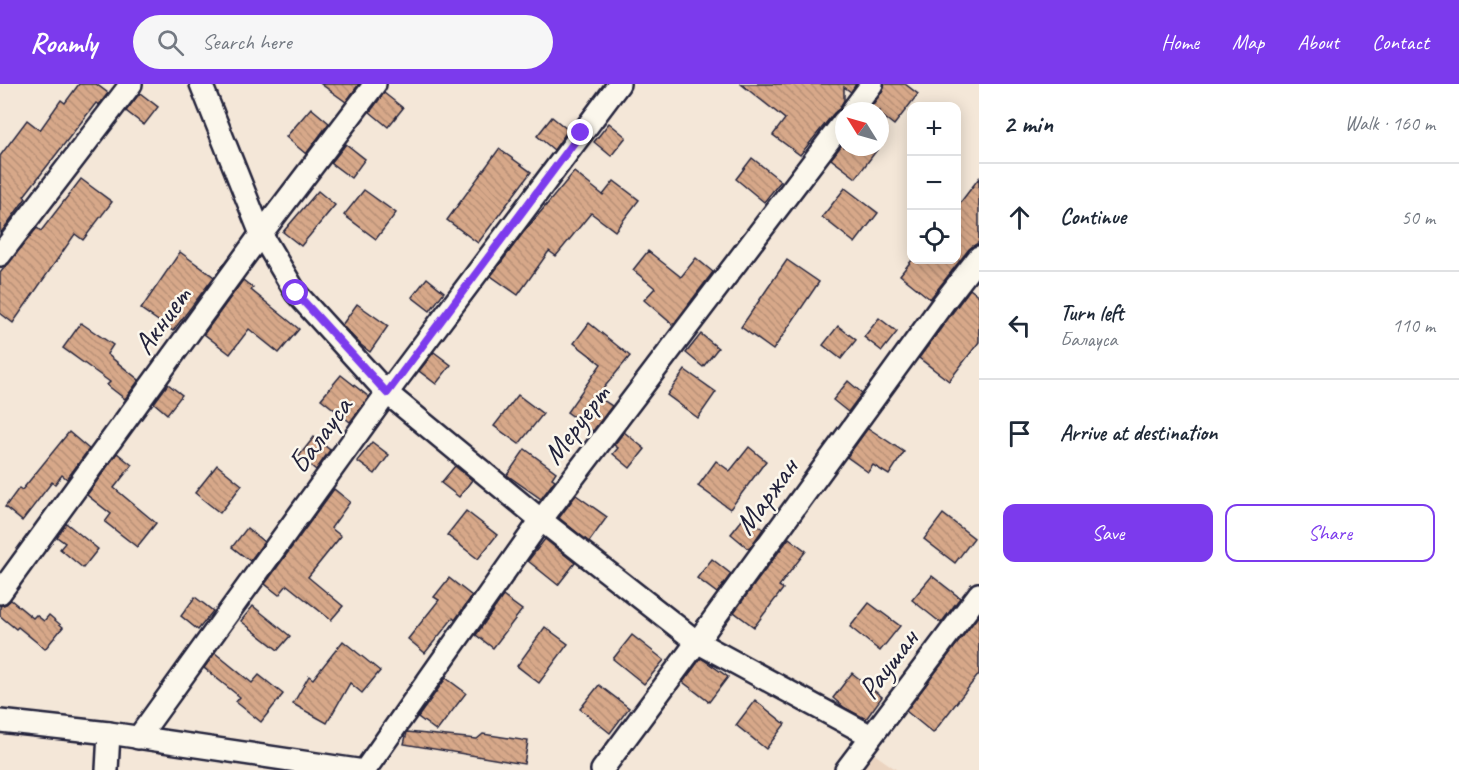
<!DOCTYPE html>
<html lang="en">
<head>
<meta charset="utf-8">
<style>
  body { margin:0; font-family:Caveat,sans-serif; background:#f6f6f7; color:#1f2937 }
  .controls { position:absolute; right:18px; top:18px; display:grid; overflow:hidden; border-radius:12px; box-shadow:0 3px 15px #0003 }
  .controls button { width:54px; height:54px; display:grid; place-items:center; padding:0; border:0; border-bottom:2px solid #e0e1e3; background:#fff; color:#1f2937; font:30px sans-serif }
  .compass { position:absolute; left:835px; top:18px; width:54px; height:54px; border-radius:50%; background:#fff; box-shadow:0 3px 15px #0003; rotate:307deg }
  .stop { position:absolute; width:18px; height:18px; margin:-14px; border:4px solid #7c3aed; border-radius:50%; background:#fff }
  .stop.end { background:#7c3aed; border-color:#fff; box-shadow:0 2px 6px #0008 }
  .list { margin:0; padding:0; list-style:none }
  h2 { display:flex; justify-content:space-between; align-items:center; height:78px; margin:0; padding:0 24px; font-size:26px }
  h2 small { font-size:20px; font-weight:400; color:#747a83 }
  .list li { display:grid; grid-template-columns:39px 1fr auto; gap:18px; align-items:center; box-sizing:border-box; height:108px; padding:0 24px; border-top:2px solid #e0e1e3 }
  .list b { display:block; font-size:22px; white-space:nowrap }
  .list p { margin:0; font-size:20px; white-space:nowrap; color:#747a83 }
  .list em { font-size:20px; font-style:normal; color:#747a83 }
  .actions { display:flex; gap:12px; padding:18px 24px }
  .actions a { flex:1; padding:14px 0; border:2px solid #7c3aed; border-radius:12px; text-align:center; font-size:21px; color:#7c3aed }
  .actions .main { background:#7c3aed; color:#fff }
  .icon { flex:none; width:33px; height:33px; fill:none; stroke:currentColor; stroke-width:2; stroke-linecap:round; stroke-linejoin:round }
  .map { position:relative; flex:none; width:979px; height:686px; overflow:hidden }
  header { display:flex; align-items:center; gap:36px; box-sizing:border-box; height:84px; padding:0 30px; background:#7c3aed; color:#fff }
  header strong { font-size:28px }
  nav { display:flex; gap:33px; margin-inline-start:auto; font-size:21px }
  .search { width:420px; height:54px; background:#f6f6f7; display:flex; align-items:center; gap:15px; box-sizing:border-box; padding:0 21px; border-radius:33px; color:#747a83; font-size:22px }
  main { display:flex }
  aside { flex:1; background:#fff }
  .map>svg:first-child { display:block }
</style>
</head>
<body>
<header>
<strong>Roamly</strong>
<div class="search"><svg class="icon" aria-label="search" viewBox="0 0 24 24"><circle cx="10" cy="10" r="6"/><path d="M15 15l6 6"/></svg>Search here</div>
<nav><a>Home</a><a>Map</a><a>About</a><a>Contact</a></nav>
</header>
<main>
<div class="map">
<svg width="979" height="686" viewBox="0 0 979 686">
  <defs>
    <pattern id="building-back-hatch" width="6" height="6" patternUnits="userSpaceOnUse" patternTransform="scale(1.5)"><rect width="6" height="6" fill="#d7a889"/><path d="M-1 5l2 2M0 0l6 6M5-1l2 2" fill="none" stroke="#b89077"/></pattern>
  </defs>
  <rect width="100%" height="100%" fill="#f4e7d8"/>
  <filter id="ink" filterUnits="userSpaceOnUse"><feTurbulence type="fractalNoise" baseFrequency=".0167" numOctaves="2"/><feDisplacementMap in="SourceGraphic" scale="12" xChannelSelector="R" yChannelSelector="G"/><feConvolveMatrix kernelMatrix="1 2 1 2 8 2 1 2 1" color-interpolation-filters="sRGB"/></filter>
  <g filter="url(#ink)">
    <polygon fill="#ebd4c0" points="867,665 897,686 852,686"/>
    <g fill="url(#building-back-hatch)" stroke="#22223b" stroke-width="1.5">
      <polygon points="79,0 96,0 108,9 99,21 96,19 24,112 26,114 0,150 0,72 27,36 40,46 61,16 65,19"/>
      <polygon points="321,0 359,0 346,18"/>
      <polygon points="741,0 856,0 851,8 844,3 844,16 839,25 834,29 800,71 773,51 785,35"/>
      <polygon points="885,0 905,0 918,10 894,41 880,30 880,27 876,27 871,23 882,8"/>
      <polygon points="140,9 158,23 144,41 126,27"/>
      <polygon points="384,9 403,24 388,43 370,28"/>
      <polygon points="311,24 329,39 306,70 286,53"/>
      <polygon points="552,33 568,46 554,66 537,52"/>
      <polygon points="609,39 626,53 611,72 594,58"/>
      <polygon points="844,58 844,63 879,63 856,94 831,75"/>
      <polygon points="346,60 365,75 351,94 331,79"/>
      <polygon points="499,65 531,88 478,159 447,136"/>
      <polygon points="752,74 781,97 764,118 736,95"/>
      <polygon points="574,88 603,111 614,97 639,116 615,147 591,129 556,172 549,167 518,211 491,192 523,149"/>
      <polygon points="979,94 979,158 969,165 930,215 900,191 912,176 957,176 957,123"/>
      <polygon points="81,95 112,118 83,156 75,150 13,239 0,229 0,189 37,144 41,147"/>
      <polygon points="845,104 878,129 855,159 822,133"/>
      <polygon points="364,106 396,129 376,155 344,131"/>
      <polygon points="318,107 335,121 301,162 283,148"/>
      <polygon points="648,167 681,193 696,174 713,188 673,241 644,216 655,204 633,186"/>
      <polygon points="180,168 214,193 173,247 141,225"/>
      <polygon points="787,176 819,198 773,266 741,243"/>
      <polygon points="427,194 444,208 430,227 412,213"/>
      <polygon points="243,196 253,204 251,206 299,245 279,269 249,245 230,270 204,250"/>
      <polygon points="970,205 979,212 979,258 949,297 919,274"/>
      <polygon points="357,220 388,242 370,268 361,261 342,241"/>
      <polygon points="879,234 897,248 882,267 864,253"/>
      <polygon points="81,239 113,261 107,270 139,296 125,315 107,301 110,298 63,264"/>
      <polygon points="589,239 630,272 597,312 612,322 593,347 567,328 601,280 574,259"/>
      <polygon points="838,242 856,256 841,275 823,261"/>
      <polygon points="701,250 718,264 703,283 686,269"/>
      <polygon points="434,268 451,281 436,300 419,287"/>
      <polygon points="685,286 716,308 698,334 667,311"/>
      <polygon points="341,291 369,313 350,338 321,315"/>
      <polygon points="848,297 862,309 848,328 833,316"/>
      <polygon points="168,300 182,311 167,330 154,319"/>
      <polygon points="518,311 543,330 519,360 494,342"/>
      <polygon points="868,344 904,368 889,391 873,381 868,388 847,373"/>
      <polygon points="69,348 89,365 67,395 62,391 55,400 52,398 22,437 5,423 19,404 22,406"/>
      <polygon points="624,348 645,365 630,384 613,370 618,364 614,361"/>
      <polygon points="314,353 330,366 316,386 299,372"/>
      <polygon points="372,358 389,371 375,390 357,377"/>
      <polygon points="749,363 766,377 730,425 698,402 716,377 730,387"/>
      <polygon points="525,365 556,388 552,394 555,396 541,415 507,391"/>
      <polygon points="117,369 132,381 114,404 156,439 137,463 105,438 111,430 87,411"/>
      <polygon points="217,381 242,401 220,429 195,409"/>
      <polygon points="455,382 472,396 459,413 441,399"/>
      <polygon points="334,405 350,418 331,444 341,452 308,493 343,522 331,536 287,501 279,511 265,500"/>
      <polygon points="576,411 607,433 589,458 559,434"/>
      <polygon points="466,427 497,451 478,475 447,451"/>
      <polygon points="943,430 974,454 955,479 924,455"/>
      <polygon points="746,431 763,445 749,465 731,450"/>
      <polygon points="66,439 98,465 83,484 60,465 65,459 57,453"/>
      <polygon points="247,444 264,458 250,477 232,463"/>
      <polygon points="789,454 806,467 779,502 783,505 754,543 734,528"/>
      <polygon points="545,455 575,479 558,501 528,477"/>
      <polygon points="712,475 731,490 717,509 697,494"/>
      <polygon points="932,492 960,514 941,539 912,516"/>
      <polygon points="449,494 472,512 455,536 453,534 425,569 408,555 439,516 434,513"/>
      <polygon points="503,512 522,526 493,564 476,551"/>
      <polygon points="195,513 213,527 198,546 181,532"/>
      <polygon points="11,516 33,534 36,531 44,537 49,531 63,543 45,565 18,543 16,545 0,532 0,522 6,520"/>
      <polygon points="869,519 900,542 880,567 850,543"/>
      <polygon points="253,522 290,552 278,566 241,537"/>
      <polygon points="979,531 979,590 933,649 906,627"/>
      <polygon points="545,543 568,560 539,599 517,582"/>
      <polygon points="632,551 664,576 644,600 613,575"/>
      <polygon points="343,557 380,587 362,609 350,599 327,639 293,620 309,592 313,595"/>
      <polygon points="215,569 252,599 259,591 283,610 261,638 236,618 240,613 204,584"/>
      <polygon points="701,574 728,593 709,618 683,598"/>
      <polygon points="852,589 882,613 866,635 845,624 833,614"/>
      <polygon points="446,594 466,609 437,647 418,633"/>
      <polygon points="599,601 629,624 610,649 580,625"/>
      <polygon points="755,616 785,640 766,665 736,641"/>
      <polygon points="407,648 477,655 483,650 528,657 524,680 404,660"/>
    </g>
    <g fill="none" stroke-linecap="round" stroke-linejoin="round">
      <g stroke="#22223b" stroke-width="26">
        <g id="minor">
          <polyline points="201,0 261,150 296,209 387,309 541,436 697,558 871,652"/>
          <polyline points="852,27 872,0"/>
          <polyline points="0,171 131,0"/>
          <polyline points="0,509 261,150 375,0"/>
          <polyline points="0,637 109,649 357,686"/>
          <polyline points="138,654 387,309 619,0"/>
          <polyline points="107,686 109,649"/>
          <polyline points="365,686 541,436 844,37"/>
          <polyline points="602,686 697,558 944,218 979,173"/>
          <polyline points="846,686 979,510"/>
        </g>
      </g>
      <use href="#minor" stroke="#fbf7ec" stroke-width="21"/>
    </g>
  </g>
  <g fill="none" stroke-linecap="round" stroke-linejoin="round" filter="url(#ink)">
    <polyline stroke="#7c3aed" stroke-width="8" points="296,209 387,309 581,49"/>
  </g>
  <g text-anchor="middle" stroke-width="5" stroke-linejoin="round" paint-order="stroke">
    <g font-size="30" fill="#22223b" stroke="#fbf7ec">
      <text transform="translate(162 236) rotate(-54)" y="10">Акниет</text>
      <text transform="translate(576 340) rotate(-53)" y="10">Меруерт</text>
      <text transform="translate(320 351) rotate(-54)" y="10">Балауса</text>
      <text transform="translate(766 412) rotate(-54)" y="10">Маржан</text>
      <text transform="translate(888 580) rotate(-53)" y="10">Раушан</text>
    </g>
  </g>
</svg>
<div class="controls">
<button>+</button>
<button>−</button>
<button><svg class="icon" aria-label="locate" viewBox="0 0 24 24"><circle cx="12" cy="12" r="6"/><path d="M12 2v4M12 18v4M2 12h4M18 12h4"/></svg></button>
</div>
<svg class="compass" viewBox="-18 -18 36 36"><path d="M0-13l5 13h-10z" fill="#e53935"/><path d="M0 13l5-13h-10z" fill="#747a83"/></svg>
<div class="stop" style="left:296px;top:209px"></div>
<div class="stop end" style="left:581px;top:49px"></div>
</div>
<aside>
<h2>2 min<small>Walk · 160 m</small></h2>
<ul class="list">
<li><svg class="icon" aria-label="ahead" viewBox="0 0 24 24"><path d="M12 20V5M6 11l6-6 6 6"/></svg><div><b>Continue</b></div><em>50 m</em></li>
<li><svg class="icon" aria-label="left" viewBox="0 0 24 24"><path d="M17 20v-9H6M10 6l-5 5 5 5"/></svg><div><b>Turn left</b><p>Балауса</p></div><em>110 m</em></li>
<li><svg class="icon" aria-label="arrive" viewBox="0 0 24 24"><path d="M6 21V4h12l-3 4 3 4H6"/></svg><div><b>Arrive at destination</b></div></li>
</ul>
<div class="actions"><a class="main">Save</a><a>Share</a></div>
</aside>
</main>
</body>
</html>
